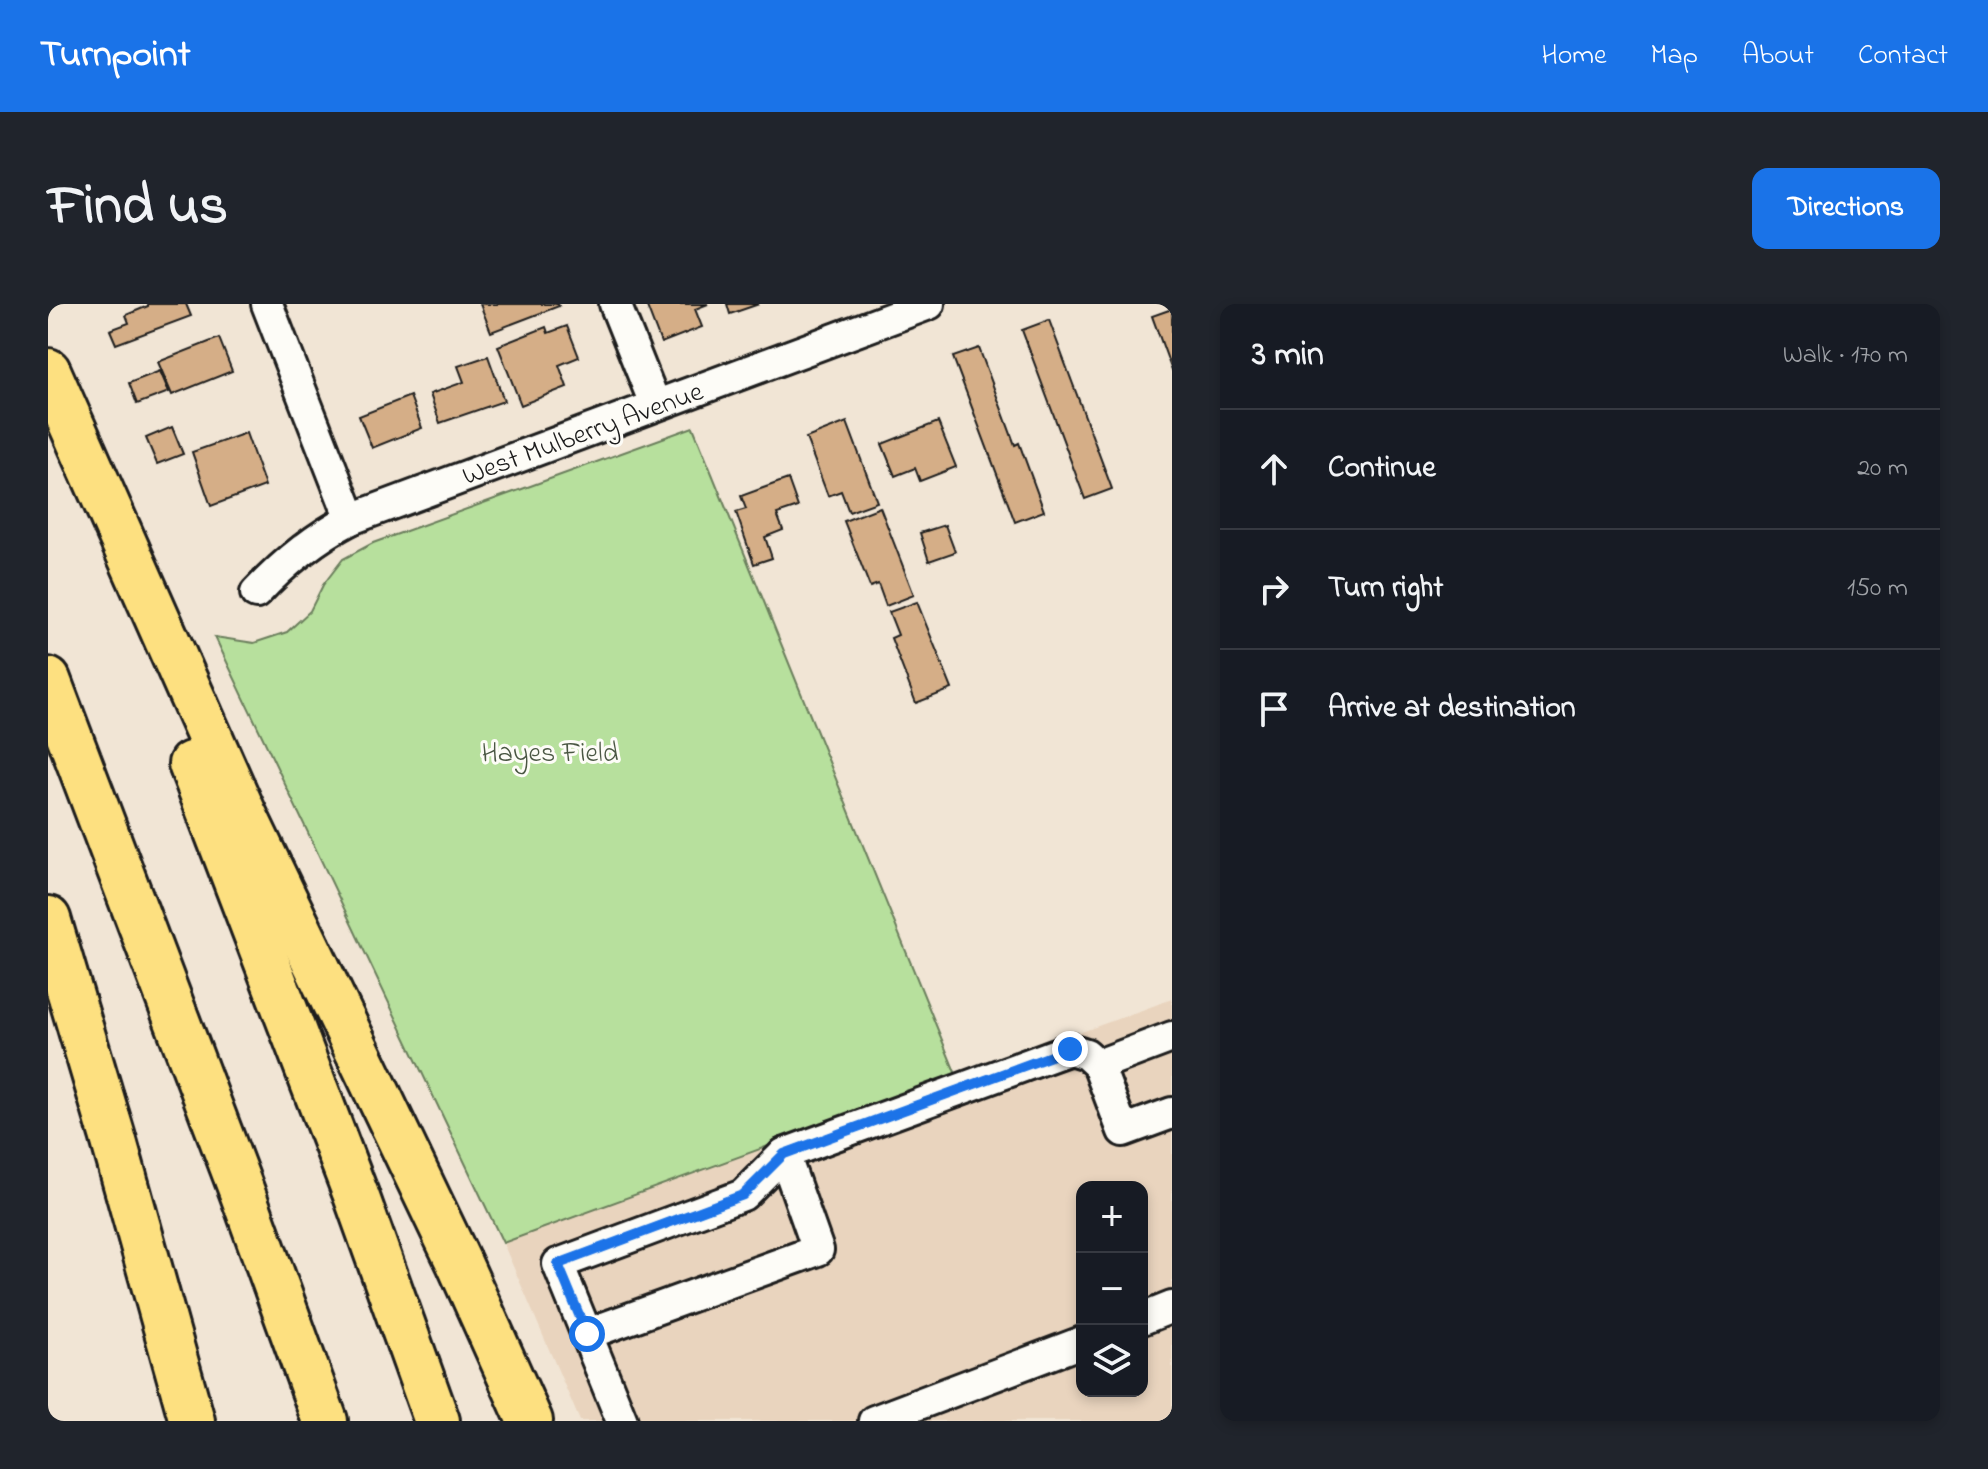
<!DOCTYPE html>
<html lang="en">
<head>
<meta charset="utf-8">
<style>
  body { margin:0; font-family:"Indie Flower",sans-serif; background:#20242c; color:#f1f3f6 }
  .controls { position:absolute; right:24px; bottom:24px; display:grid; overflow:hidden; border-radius:16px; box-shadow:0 4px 12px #0003 }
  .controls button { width:72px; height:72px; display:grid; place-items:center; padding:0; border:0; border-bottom:2px solid #363941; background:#171b24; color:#f1f3f6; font:40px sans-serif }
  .stop { position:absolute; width:24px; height:24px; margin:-18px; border:6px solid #1a73e8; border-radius:50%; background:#fff }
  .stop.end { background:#1a73e8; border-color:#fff; box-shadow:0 2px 8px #0008 }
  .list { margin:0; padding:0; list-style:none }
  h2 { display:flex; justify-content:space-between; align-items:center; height:104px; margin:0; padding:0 32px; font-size:34px }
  h2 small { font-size:26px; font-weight:400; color:#9ea1a6 }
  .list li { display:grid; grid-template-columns:52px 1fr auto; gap:24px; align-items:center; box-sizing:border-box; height:120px; padding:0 32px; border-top:2px solid #363941 }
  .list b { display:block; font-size:30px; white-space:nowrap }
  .list em { font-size:26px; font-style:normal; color:#9ea1a6 }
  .icon { flex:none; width:44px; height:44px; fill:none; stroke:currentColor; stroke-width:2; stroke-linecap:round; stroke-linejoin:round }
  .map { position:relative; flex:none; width:1124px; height:1117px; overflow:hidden; border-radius:16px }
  header { display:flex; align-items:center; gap:48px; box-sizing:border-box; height:112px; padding:0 40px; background:#1a73e8; color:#fff }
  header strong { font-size:38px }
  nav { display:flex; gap:44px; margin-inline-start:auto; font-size:28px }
  .intro { display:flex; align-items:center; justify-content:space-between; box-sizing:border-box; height:192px; padding:0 48px }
  h1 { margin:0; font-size:56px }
  .button { padding:20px 36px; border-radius:16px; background:#1a73e8; color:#fff; font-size:28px; font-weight:700 }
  main { display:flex; gap:48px; padding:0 48px }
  aside { flex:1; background:#171b24; border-radius:16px; box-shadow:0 4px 12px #0003 }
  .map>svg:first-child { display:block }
</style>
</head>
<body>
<header>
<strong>Turnpoint</strong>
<nav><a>Home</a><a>Map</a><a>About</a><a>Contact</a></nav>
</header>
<div class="intro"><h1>Find us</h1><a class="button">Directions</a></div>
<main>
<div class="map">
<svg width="1124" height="1117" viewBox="0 0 1124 1117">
  <rect width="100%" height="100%" fill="#f1e5d5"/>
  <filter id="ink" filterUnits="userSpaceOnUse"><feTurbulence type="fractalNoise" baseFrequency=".0125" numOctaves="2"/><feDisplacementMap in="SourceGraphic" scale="16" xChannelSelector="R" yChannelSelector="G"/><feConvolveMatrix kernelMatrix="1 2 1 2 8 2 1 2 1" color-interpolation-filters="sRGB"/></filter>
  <g filter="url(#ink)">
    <path fill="#e9d4be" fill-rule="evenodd" d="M1124,695v422h-592l-77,-178zM1034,883h60v204h-60z"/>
    <polygon fill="#b7e09d" stroke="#6a7e5c" stroke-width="2" points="645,123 909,773 455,939 167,333 206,339 239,328 262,307 275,281 295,255 325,239"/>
    <g fill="#d5ae87" stroke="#1c1c1c" stroke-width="2">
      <polygon points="100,0 138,0 143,12 68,40 62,26 81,19 78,11 100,2"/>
      <polygon points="432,0 510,0 511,2 443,28"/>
      <polygon points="598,0 660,0 647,5 654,23 613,39"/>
      <polygon points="679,0 711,0 682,10"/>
      <polygon points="1124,5 1124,67 1104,12"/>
      <polygon points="1001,16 1064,185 1037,195 974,26"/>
      <polygon points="519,22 531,53 511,61 519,83 473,101 450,42 498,23 500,29"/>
      <polygon points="171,34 184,67 124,91 110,58"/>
      <polygon points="931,44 967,141 971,139 996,207 967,218 905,53"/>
      <polygon points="440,52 456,97 392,119 382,90 416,78 410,62"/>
      <polygon points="112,67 121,88 89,100 81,79"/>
      <polygon points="362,92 374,124 324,144 311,112"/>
      <polygon points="799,118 829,198 801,208 793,187 780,192 758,134"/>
      <polygon points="890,118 908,163 872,177 867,164 847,172 834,140"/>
      <polygon points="124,123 135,150 109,160 98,134"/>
      <polygon points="198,129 217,182 163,202 144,148"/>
      <polygon points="740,175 750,203 729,210 735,226 717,233 724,254 706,260 688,208 698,205 693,192"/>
      <polygon points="832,203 866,291 838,302 830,280 822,283 796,217"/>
      <polygon points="897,221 907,248 881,257 872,229"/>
      <polygon points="869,298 904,385 868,399 843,334 850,331 841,308"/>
    </g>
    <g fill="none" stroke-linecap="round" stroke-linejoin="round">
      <g stroke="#1c1c1c" stroke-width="36">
        <g id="minor">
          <polyline points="219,0 303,215"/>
          <polyline points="567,0 607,100"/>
          <path d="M208,289c28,-30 58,-55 95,-74l578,-215"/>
          <polyline points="1050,761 1075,827 1124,809"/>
          <polyline points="1094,1015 1124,1003"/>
          <polyline points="539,1030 770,946 736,850"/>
          <polyline points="574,1117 510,960 695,891 736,850 1022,745 1038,750 1050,761 1124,733"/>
          <polyline points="826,1117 1034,1038"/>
        </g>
      </g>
      <g stroke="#1c1c1c" stroke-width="50">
        <g id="highway">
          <polyline points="0,67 196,510 411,959 482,1117"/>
          <polyline points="0,376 194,888 277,1117"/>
          <polyline points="143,460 308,891 389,1117"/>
          <polyline points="0,615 64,830 144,1117"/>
        </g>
      </g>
      <use href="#minor" stroke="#fdfcf7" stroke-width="30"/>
      <use href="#highway" stroke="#fde080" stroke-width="44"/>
    </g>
  </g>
  <g fill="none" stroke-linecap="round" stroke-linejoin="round" filter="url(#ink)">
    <polyline stroke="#1a73e8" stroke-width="10" points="539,1030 510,960 695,891 736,850 1022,745"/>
  </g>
  <g text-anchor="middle" stroke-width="6" stroke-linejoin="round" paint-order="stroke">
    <g font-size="28" fill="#1c1c1c" stroke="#fdfcf7">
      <text transform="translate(534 128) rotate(-20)" y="10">West Mulberry Avenue</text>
    </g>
    <g font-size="28" fill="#4a5743" stroke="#fdfcf7">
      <text x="502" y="457">Hayes Field</text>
    </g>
  </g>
</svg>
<div class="controls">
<button>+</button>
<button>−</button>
<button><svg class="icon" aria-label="layers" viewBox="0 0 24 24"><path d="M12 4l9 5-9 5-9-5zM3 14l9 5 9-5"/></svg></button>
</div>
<div class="stop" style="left:539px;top:1030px"></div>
<div class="stop end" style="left:1022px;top:745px"></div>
</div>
<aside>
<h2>3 min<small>Walk · 170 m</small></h2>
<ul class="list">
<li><svg class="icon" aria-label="ahead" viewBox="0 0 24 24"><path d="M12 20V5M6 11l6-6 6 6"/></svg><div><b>Continue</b></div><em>20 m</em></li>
<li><svg class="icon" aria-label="right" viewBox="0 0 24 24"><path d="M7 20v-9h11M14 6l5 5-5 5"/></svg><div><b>Turn right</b></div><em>150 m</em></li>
<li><svg class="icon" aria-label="arrive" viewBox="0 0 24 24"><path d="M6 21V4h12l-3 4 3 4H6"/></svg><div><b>Arrive at destination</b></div></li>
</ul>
</aside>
</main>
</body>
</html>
